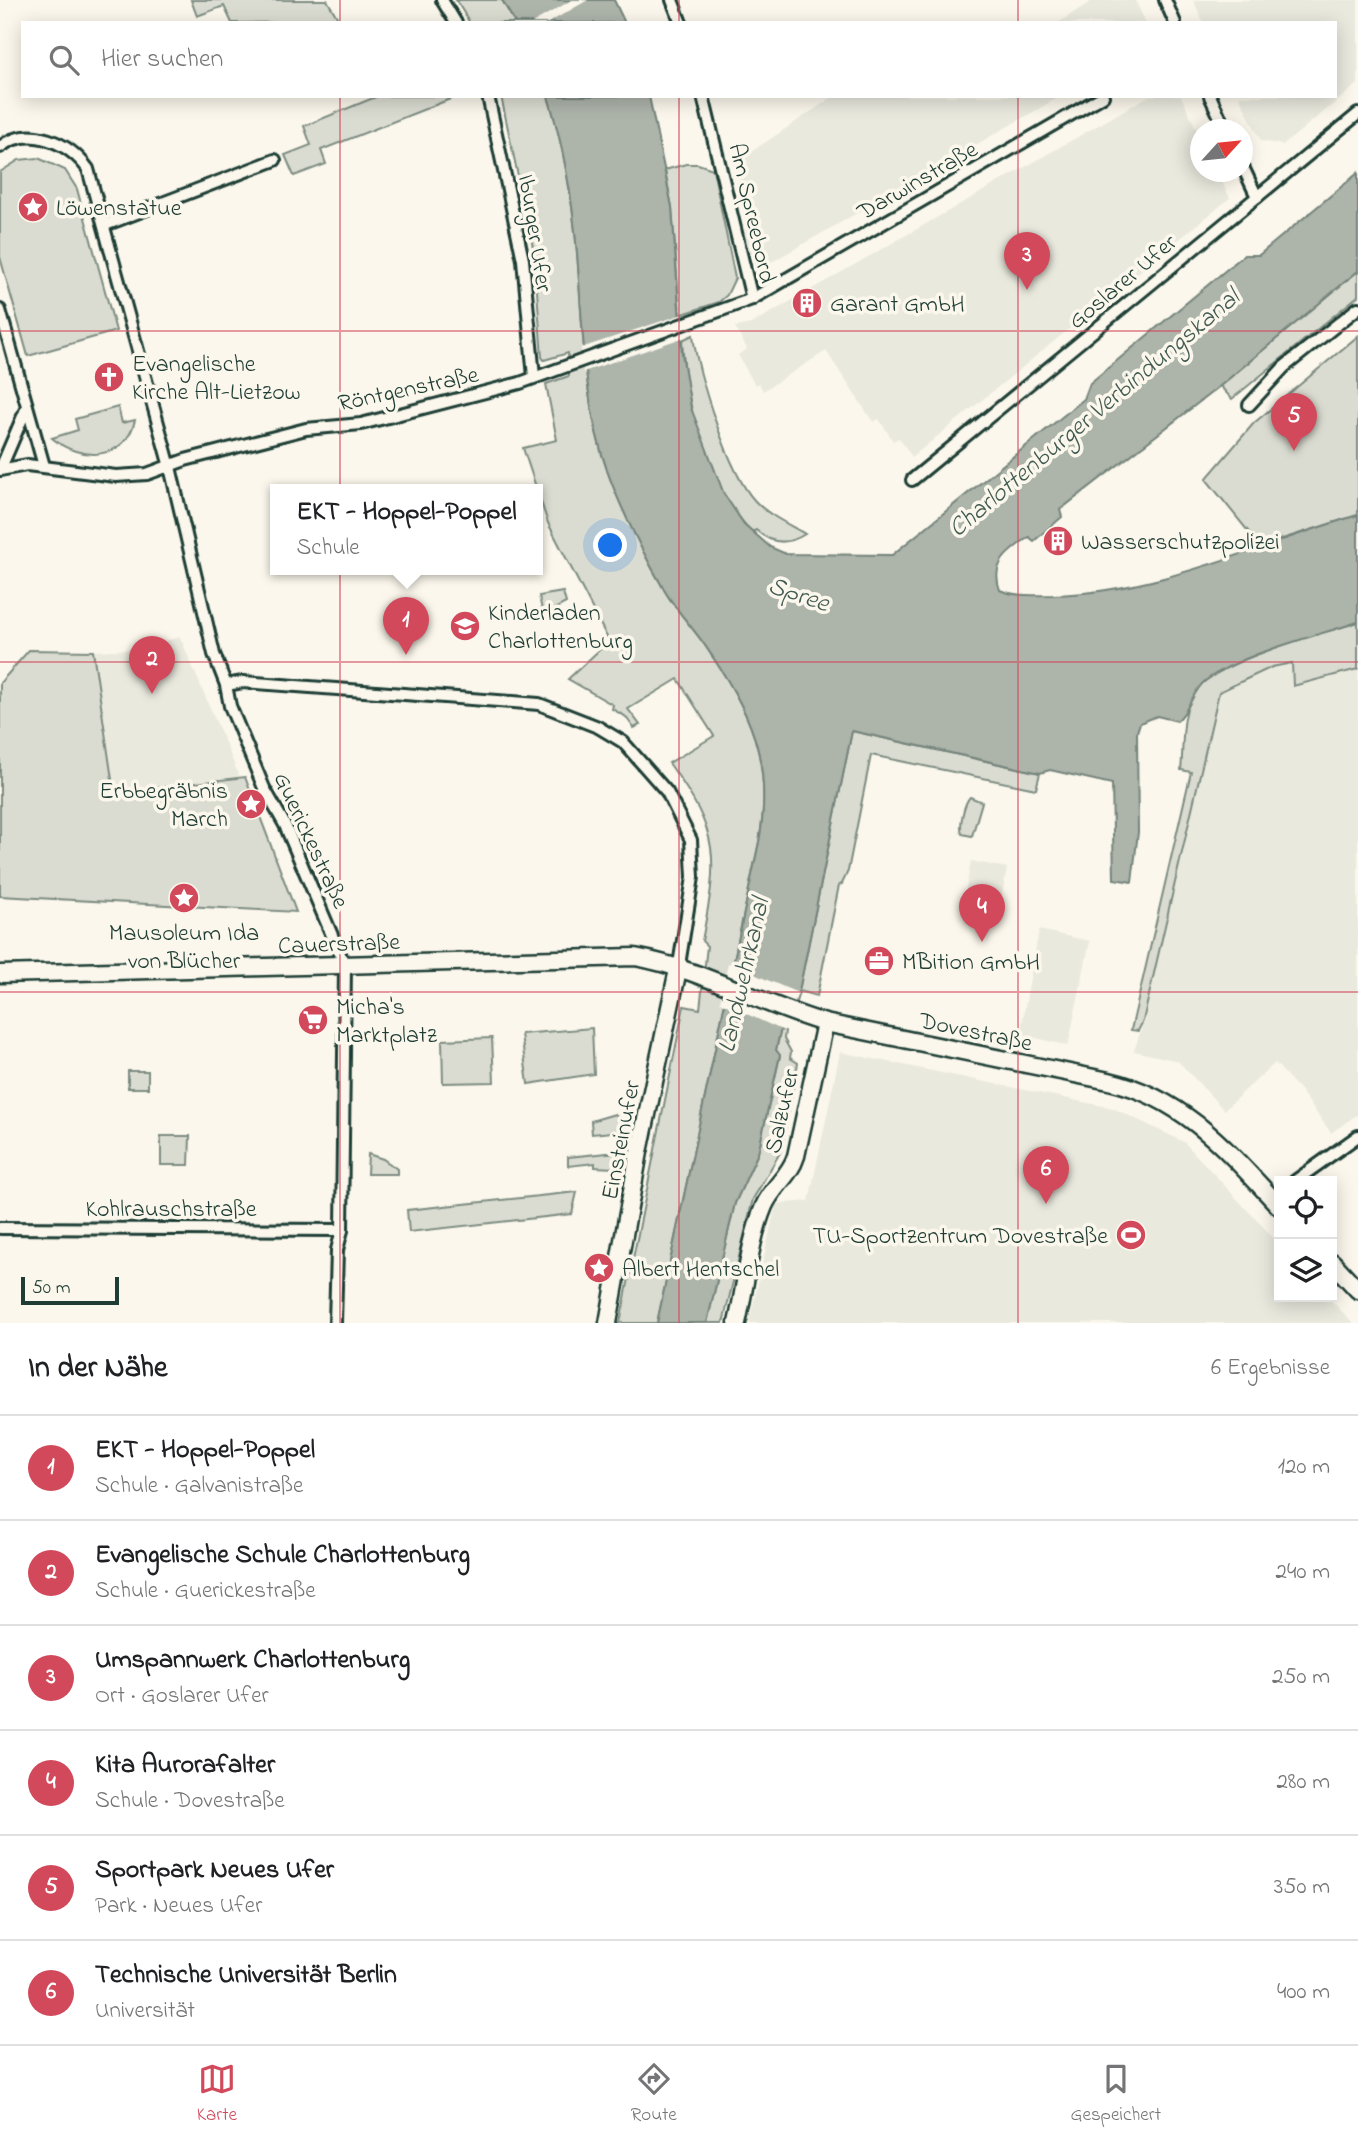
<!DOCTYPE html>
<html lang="de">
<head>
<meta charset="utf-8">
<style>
  body { margin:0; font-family:"Indie Flower",sans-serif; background:#f2f2f2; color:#202124 }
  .controls { position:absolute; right:21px; bottom:21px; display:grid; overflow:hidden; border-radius:0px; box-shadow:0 4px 18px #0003 }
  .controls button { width:63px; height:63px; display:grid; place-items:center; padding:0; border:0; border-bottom:2px solid #e0e0e0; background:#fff; color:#202124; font:35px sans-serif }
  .compass { position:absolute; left:1190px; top:119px; width:63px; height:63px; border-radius:50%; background:#fff; box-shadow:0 4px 18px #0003; rotate:63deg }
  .scale { position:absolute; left:21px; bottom:18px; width:98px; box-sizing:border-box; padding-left:7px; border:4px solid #1f3d34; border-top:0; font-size:19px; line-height:24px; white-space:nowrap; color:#1f3d34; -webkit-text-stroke:5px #fbf7ec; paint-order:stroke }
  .you { position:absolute; left:611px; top:546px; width:24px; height:24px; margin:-18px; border:5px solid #fff; border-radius:50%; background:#1a73e8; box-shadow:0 0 0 10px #1a73e833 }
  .badge { display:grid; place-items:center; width:46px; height:46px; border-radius:50%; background:#d1495b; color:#fff; font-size:23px; font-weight:700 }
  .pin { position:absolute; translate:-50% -58px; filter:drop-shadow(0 2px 4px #0008) }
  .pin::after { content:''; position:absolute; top:37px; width:24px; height:21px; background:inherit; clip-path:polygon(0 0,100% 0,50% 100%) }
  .popup { position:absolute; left:270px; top:484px; width:273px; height:91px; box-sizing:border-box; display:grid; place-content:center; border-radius:0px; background:#fff; filter:drop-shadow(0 2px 5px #0005); font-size:23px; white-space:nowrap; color:#757577 }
  .popup b { font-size:26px; color:#202124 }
  .popup::after { content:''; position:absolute; left:50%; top:100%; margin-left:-14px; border:14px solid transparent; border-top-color:#fff }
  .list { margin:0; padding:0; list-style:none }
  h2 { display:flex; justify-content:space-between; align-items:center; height:91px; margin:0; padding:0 28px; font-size:30px }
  h2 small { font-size:23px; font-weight:400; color:#757577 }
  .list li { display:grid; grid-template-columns:46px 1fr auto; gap:21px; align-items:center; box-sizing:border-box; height:105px; padding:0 28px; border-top:2px solid #e0e0e0 }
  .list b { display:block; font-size:26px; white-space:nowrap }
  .list p { margin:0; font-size:23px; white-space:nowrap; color:#757577 }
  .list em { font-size:23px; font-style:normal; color:#757577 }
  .icon { flex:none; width:38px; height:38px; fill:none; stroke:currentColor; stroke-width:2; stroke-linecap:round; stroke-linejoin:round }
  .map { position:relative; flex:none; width:1358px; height:1323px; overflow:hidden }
  .search { position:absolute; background:#fff; box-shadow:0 4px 18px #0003; left:21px; right:21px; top:21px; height:77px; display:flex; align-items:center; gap:18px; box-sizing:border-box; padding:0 24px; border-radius:0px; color:#757577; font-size:26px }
  .sheet { height:721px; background:#fff }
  nav { display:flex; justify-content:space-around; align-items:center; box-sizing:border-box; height:98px; border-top:2px solid #e0e0e0; background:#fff; font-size:19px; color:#757577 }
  nav a { display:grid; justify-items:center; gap:4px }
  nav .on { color:#d1495b }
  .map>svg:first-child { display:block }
</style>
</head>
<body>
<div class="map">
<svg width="1358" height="1323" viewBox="0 0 1358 1323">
  <rect width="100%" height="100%" fill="#fbf7ec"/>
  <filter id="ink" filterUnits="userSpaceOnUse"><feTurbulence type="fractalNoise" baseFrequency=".0143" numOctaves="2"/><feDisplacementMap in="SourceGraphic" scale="14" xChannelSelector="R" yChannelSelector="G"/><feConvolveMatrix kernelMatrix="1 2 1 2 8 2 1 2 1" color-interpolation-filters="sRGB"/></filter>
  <g filter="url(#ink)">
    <g fill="#eae9de">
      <polygon points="1093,0 1135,0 1146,23 1058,23"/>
      <polygon points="1193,0 1358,0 1358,84 1283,145 1261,141 1239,96 1335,96 1335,23 1204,23"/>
      <polygon points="834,96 1061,96 765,266 747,256 744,206 736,162"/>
      <polygon points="1149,96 1181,96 1200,137 1200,172 1217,172 1230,198 912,457 899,438 893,441 879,419 873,422 826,351 763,391 759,383 755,385 738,355 747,349 735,327 751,324"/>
      <polygon points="180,637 240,778 113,793 93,651 133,649"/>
      <polygon points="1292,663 1293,686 1358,669 1358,1114 1331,1133 1300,1090 1275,1063 1224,1110 1178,1061 1134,1051 1144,1020 1219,692 1272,667"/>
      <polygon points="971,861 1007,868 1000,906 964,899"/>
      <polygon points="1039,930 1090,941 1068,1046 1020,1034"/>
      <polygon points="840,1052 1113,1108 1184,1142 1279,1244 1279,1297 1328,1297 1353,1323 749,1323 776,1204 809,1201"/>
    </g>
    <g fill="#dbdcd1" stroke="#7d8c82" stroke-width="2">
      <polygon points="191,0 327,0 340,22 232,23 224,6 197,16"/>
      <polygon points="456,0 502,0 515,23 470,23"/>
      <polygon points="378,96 458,96 321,150 326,164 294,176 285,155 311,145 304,126"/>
      <path d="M501,96h47c15,49 25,106 29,157 6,74 6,150 31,220 15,41 36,82 58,120 11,18 26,34 38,51 46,67 70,116 55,198l-102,481h-37l64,-317 16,3 7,-63 -5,-5c16,-84 19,-106 -33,-178l45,-27 -36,-57 -50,30 12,16 -6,3 -9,-12 -13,-7 1,-4 -45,-26 41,-38 -61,-118 -25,-75 34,-8 -11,-56 23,-8 -1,-23 -24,7 -2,-3 -8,-105z"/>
      <polygon points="38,158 65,170 77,189 116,331 28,356 0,257 0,172 19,160"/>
      <polygon points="686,164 698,164 713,169 735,278 727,295 719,302 680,315 672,207 665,170"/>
      <polygon points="1358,271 1358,296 1232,399 1220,386"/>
      <path d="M693,335c5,40 35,137 62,166 13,14 33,23 50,33 -17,11 -34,10 -49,-4l-4,2c-47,-48 -66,-127 -70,-192z"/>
      <polygon points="1358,336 1358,515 1260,546 1206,479 1254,423"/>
      <path d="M118,407l4,16 13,-3c-9,41 -55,42 -83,18l26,-8 -3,-11z"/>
      <polygon points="563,592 566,603 543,615 539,596"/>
      <path d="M1358,622v47l-65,17 -1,-23 -20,4 -53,25 -76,329 -5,10 -7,-1 60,-258 -10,-2c3,-26 -1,-56 14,-79 21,-30 125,-57 163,-69z"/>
      <polygon points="29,650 93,651 114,793 245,777 296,912 0,896 0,683"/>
      <polygon points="852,731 1040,773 1036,789 871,755 848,871 842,884 839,885 817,996 799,991"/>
      <path d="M970,797l12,5 -10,34 -10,-2c-3,-8 2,-31 8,-37z"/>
      <polygon points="592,1028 594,1074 528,1084 521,1034"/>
      <polygon points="781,1029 785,1031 784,1039 791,1052 790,1058 798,1063 781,1151 753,1199 723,1323 707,1323 735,1203 758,1153 780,1056 776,1050"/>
      <polygon points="492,1038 494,1082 443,1083 442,1040"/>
      <rect x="128" y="1071" width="20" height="17"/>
      <polygon points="615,1114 623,1123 622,1131 592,1134 591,1121"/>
      <polygon points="161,1136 190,1136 189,1165 161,1165"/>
      <polygon points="618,1152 615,1168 595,1167 595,1163 568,1166 568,1157"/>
      <polygon points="368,1154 383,1159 397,1169 397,1174 367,1174"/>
      <polygon points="577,1192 572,1214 409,1232 407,1210"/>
    </g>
    <g fill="#adb4aa" stroke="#74847b" stroke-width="2">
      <polygon points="502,0 614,0 625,23 515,23"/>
      <path d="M548,96h101l23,111 10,146 9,55 33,86 20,30 26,23 16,7 106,1 192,-156 6,-16 154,-128h15l99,-82v98l-138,115 -160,124 2,7 -28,24 -5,-4c-20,14 -39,26 -29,53 17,7 33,5 52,5 108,-3 205,-50 306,-80v107c-48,16 -113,30 -153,59 -13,11 -15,29 -28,40l-20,-5 -17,7 -3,9 1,100 -6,50 -18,-3 -2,-95 -62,-14 -10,3 -188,-42 -53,260 -6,22 -8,-3 -9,40 4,5 -22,98 -23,50 -28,120h-50l102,-481c15,-82 -9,-131 -55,-198 -12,-17 -27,-33 -38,-51 -22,-38 -43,-79 -58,-120 -25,-70 -25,-146 -31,-220 -4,-51 -14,-108 -29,-157z"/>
    </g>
    <g fill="#fbf7ec">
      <polygon points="572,0 588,0 548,23 532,23"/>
      <polygon points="683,314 685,337 583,372 581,348"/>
      <polygon points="728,963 798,993 784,1031 720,1002"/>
    </g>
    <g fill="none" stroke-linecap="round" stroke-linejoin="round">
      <g stroke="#1f3d34" stroke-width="16">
        <g id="street">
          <polyline points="442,0 456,23"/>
          <polyline points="672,0 681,23"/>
          <polyline points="1165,0 1175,23"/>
          <polyline points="488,96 523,260 534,377"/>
          <polyline points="703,96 752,299"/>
          <polyline points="1210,96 1226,130"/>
          <path d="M0,147c30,-23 69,-4 88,22l82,298 44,187 12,31 4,21 34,82 21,37 60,141 -3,264 -5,20 -2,73"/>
          <polyline points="1242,165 1257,197"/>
          <polyline points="105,225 275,160"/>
          <polyline points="0,310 44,466"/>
          <polyline points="1249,405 1284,367 1358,308"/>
          <polyline points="0,470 27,465 116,476 147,474 185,460 306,429 361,424 520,383 752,299 1103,96"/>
          <polyline points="0,470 27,407"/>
          <polyline points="912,480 1358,114"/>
          <polyline points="226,685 243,682 539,704 598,727 623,742 667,792 691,840 693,877 679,965"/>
          <polyline points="1295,1181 1358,1136"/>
          <polyline points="0,1228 342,1230"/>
        </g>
      </g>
      <g stroke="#1f3d34" stroke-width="21">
        <g id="secondary">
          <path d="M0,974l635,-17c67,12 124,47 190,66l284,58c75,17 120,71 170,125"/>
          <polyline points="1332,1262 1358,1290"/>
          <polyline points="608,1323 639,1152 679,965"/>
          <path d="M737,1323c9,-38 12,-81 27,-117 8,-19 26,-30 32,-50l29,-133"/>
        </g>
      </g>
      <use href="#street" stroke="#fbf7ec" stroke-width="10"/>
      <use href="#secondary" stroke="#fbf7ec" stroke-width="16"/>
    </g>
  </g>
  <path fill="none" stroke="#d1495b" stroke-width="2" stroke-opacity="0.55" d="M340,0v23M679,0v23M1018,0v23M340,96v1227M679,96v1227M1018,96v1227M0,331h1358M0,662h1358M0,992h1358"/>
  <defs>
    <g id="sight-disc" transform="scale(1.575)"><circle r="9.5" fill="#d1495b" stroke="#fbf7ec"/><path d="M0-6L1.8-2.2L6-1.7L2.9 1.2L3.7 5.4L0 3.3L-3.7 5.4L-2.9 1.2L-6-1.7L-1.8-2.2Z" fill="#fff"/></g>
    <g id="building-disc" transform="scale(1.575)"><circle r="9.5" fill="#d1495b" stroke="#fbf7ec"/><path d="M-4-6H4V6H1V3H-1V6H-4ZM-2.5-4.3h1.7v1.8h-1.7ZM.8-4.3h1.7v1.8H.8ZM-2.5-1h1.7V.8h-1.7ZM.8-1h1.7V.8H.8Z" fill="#fff"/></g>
    <g id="church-disc" transform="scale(1.575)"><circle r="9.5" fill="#d1495b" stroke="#fbf7ec"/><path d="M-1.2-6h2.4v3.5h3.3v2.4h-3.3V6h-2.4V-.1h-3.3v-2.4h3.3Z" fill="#fff"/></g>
    <g id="school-disc" transform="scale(1.575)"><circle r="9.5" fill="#d1495b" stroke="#fbf7ec"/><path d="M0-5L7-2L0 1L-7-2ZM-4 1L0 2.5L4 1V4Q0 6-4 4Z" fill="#fff"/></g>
    <g id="office-disc" transform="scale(1.575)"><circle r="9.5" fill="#d1495b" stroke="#fbf7ec"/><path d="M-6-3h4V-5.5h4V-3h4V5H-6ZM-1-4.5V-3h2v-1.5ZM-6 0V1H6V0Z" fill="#fff"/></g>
    <g id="supermarket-disc" transform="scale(1.575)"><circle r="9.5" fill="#d1495b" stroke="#fbf7ec"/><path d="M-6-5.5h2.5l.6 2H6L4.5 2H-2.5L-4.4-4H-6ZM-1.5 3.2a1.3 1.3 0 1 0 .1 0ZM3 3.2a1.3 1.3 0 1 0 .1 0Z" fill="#fff"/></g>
    <g id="stadium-disc" transform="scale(1.575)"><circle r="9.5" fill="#d1495b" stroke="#fbf7ec"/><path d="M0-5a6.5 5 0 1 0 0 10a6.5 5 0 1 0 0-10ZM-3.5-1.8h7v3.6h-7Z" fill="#fff"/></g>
  </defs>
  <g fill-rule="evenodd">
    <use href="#sight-disc" x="33" y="207"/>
    <use href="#building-disc" x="807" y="303"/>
    <use href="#church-disc" x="109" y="377"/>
    <use href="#building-disc" x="1058" y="541"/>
    <use href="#school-disc" x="465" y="626"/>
    <use href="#sight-disc" x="251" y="804"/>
    <use href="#sight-disc" x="184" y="898"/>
    <use href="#office-disc" x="879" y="961"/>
    <use href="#supermarket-disc" x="313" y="1020"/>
    <use href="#stadium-disc" x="1131" y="1235"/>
    <use href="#sight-disc" x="599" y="1268"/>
  </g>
  <g text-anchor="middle" stroke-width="7" stroke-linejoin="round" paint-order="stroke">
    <g font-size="24" fill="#1f3d34" stroke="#fbf7ec">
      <text transform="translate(917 180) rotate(-30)" y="8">Darwinstraße</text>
      <text transform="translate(753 213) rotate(77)" y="8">Am Spreebord</text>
      <text transform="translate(536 233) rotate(81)" y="8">Iburger Ufer</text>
      <text transform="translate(1122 281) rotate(-40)" y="8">Goslarer Ufer</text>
      <text transform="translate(408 388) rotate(-12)" y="8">Röntgenstraße</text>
      <text transform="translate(312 840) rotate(65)" y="8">Guerickestraße</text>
      <text transform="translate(339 943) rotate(-2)" y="8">Cauerstraße</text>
      <text transform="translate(976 1031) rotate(12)" y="8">Dovestraße</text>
      <text transform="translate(781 1111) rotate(-77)" y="8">Salzufer</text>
      <text transform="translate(620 1140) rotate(-79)" y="8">Einsteinufer</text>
      <text x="171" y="1216">Kohlrauschstraße</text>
    </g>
    <g font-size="24" fill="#1f3d34" stroke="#fbf7ec" text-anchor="start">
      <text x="56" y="215">Löwenstatue</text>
      <text x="830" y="311">Garant GmbH</text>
      <text x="132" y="371">Evangelische<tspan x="132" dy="28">Kirche Alt-Lietzow</tspan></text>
      <text x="1081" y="549">Wasserschutzpolizei</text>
      <text x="488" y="620">Kinderladen<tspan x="488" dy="28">Charlottenburg</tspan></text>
      <text x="228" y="798" text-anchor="end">Erbbegräbnis<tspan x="228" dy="28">March</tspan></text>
      <text x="184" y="940" text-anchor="middle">Mausoleum Ida<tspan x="184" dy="28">von Blücher</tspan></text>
      <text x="902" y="969">MBition GmbH</text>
      <text x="336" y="1014">Micha's<tspan x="336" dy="28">Marktplatz</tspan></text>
      <text x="1108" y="1243" text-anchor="end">TU-Sportzentrum Dovestraße</text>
      <text x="622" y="1276">Albert Hentschel</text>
    </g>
    <g font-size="26" font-style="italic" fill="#425b52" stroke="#fbf7ec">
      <text transform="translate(1093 412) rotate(-40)" y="9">Charlottenburger Verbindungskanal</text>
      <text transform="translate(799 593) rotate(19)" y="9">Spree</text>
      <text transform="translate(742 975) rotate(-77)" y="9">Landwehrkanal</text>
    </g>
  </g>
</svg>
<div class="controls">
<button><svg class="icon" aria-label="locate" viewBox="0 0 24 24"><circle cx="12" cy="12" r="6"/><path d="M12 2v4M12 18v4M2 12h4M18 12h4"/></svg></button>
<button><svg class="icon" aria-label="layers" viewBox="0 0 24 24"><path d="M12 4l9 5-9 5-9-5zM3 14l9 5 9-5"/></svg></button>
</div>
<svg class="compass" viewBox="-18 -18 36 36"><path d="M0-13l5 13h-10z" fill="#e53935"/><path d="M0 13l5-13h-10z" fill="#757577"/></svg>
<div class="scale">50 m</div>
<div class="you"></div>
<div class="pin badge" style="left:406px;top:655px">1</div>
<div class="popup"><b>EKT - Hoppel-Poppel</b>Schule</div>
<div class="pin badge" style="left:152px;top:694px">2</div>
<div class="pin badge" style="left:1027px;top:290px">3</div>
<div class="pin badge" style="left:982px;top:942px">4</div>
<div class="pin badge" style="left:1294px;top:451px">5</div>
<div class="pin badge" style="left:1046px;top:1204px">6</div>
<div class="search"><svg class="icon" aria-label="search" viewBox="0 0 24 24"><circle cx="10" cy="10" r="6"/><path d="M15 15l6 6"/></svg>Hier suchen</div>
</div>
<section class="sheet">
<h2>In der Nähe<small>6 Ergebnisse</small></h2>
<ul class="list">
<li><span class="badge">1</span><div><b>EKT - Hoppel-Poppel</b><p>Schule · Galvanistraße</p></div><em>120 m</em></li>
<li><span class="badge">2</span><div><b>Evangelische Schule Charlottenburg</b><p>Schule · Guerickestraße</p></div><em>240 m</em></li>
<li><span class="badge">3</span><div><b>Umspannwerk Charlottenburg</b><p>Ort · Goslarer Ufer</p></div><em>250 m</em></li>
<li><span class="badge">4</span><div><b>Kita Aurorafalter</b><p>Schule · Dovestraße</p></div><em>280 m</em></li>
<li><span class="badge">5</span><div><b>Sportpark Neues Ufer</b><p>Park · Neues Ufer</p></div><em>350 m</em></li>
<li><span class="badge">6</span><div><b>Technische Universität Berlin</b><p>Universität</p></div><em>400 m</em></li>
</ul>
</section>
<nav>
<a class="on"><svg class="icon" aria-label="map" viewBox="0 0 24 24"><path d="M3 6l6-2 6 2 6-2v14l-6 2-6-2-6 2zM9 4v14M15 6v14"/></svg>Karte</a>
<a><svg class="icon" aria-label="directions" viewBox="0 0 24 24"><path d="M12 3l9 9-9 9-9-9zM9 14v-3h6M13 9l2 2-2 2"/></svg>Route</a>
<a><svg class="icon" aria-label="saved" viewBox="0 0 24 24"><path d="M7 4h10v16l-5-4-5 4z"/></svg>Gespeichert</a>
</nav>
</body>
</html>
